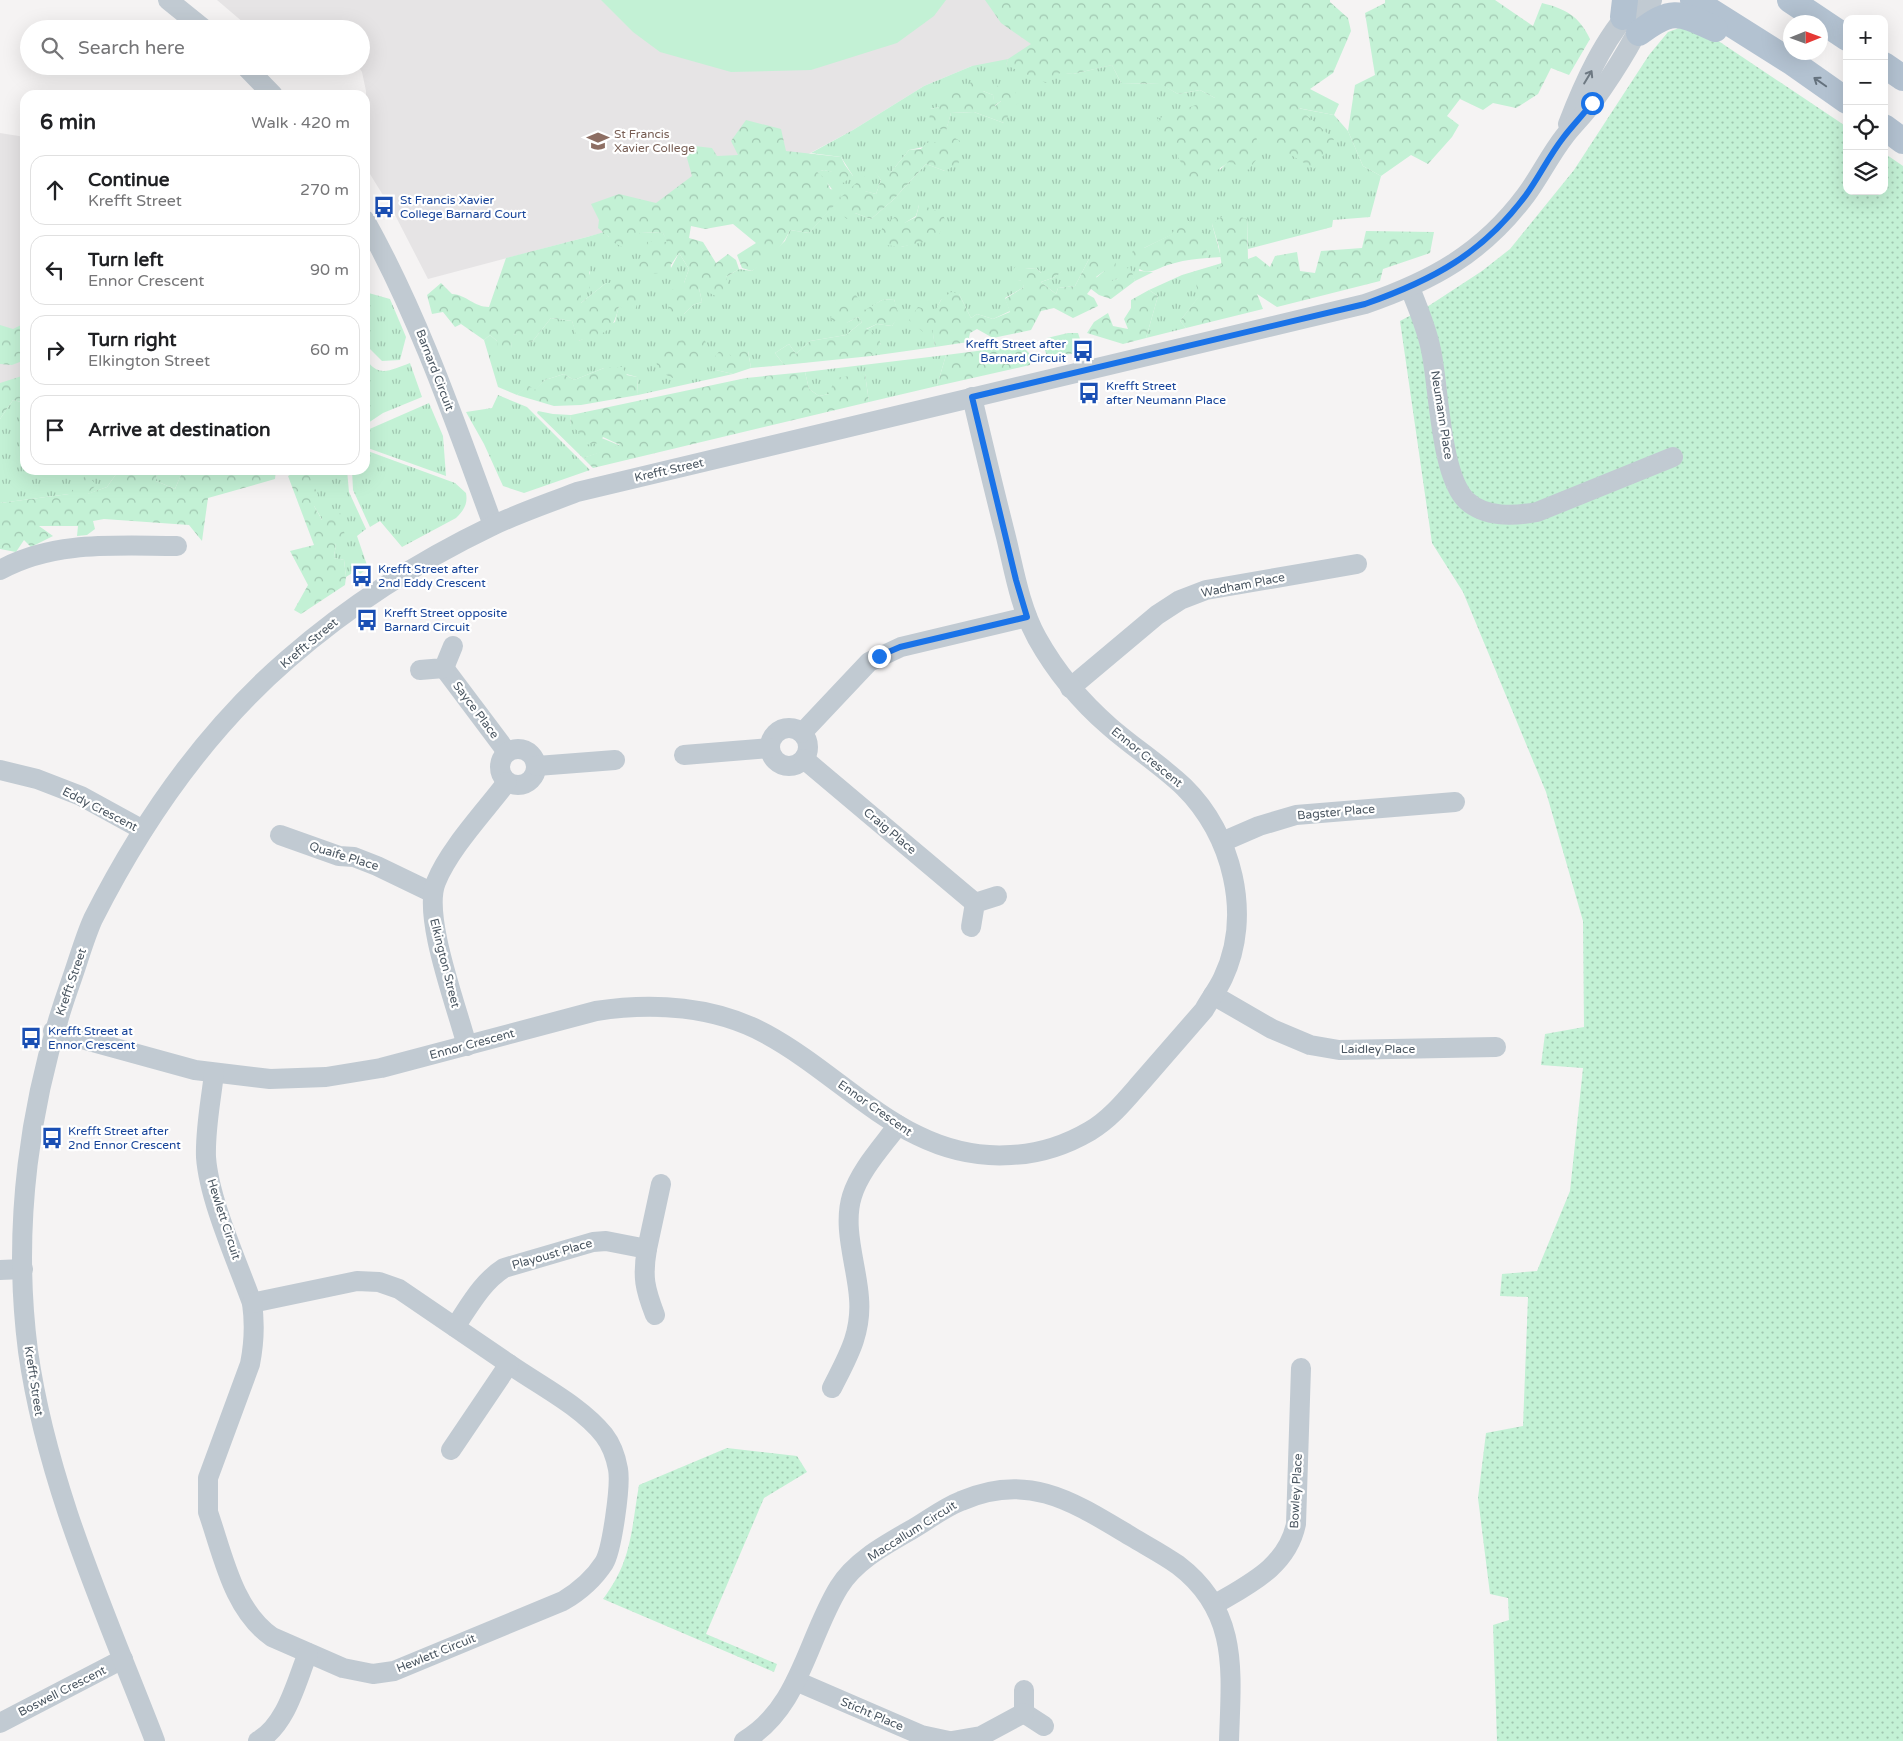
<!DOCTYPE html>
<html lang="en">
<head>
<meta charset="utf-8">
<style>
  body { margin:0; font-family:"Varela Round",sans-serif; background:#f2f2f2; color:#202124 }
  .controls { position:absolute; right:15px; top:15px; display:grid; overflow:hidden; border-radius:10px; box-shadow:0 5px 20px #0002 }
  .controls button { width:45px; height:45px; display:grid; place-items:center; padding:0; border:0; border-bottom:1px solid #e0e0e0; background:#fff; color:#202124; font:25px sans-serif }
  .compass { position:absolute; left:1783px; top:15px; width:45px; height:45px; border-radius:50%; background:#fff; box-shadow:0 5px 20px #0002; rotate:89deg }
  .stop { position:absolute; width:15px; height:15px; margin:-11px; border:4px solid #1a73e8; border-radius:50%; background:#fff }
  .stop.end { background:#1a73e8; border-color:#fff; box-shadow:0 1px 5px #0008 }
  .list { margin:0; padding:0; list-style:none }
  h2 { display:flex; justify-content:space-between; align-items:center; height:65px; margin:0; padding:0 20px; font-size:21px }
  h2 small { font-size:16px; font-weight:400; color:#757577 }
  .list li { display:grid; grid-template-columns:32px 1fr auto; gap:15px; align-items:center; box-sizing:border-box; height:70px; margin:0 10px 10px; padding:0 10px; border:1px solid #e0e0e0; border-radius:15px }
  .list b { display:block; font-size:19px; white-space:nowrap }
  .list p { margin:0; font-size:16px; white-space:nowrap; color:#757577 }
  .list em { font-size:16px; font-style:normal; color:#757577 }
  .icon { flex:none; width:28px; height:28px; fill:none; stroke:currentColor; stroke-width:2; stroke-linecap:round; stroke-linejoin:round }
  .map { position:relative; flex:none; width:1903px; height:1741px; overflow:hidden }
  .search { position:absolute; background:#fff; box-shadow:0 5px 20px #0002; left:20px; top:20px; width:350px; height:55px; display:flex; align-items:center; gap:12px; box-sizing:border-box; padding:0 18px; border-radius:28px; color:#757577; font-size:19px }
  .panel { position:absolute; background:#fff; box-shadow:0 5px 20px #0002; left:20px; top:90px; width:350px; height:385px; border-radius:15px }
  .map>svg:first-child { display:block }
</style>
</head>
<body>
<div class="map">
<svg width="1903" height="1741" viewBox="0 0 1903 1741">
  <defs>
    <pattern id="grass-tufts" width="24" height="20" patternUnits="userSpaceOnUse" patternTransform="scale(1.25)"><rect width="24" height="20" fill="#c3f1d5"/><path d="M3 7l-1-3M5 7V3M7 7l1-3M15 17l-1-3M17 17v-4M19 17l1-3" fill="none" stroke="#a0c6b0"/></pattern>
    <pattern id="forest-crowns" width="20" height="18" patternUnits="userSpaceOnUse" patternTransform="scale(1.25)"><rect width="20" height="18" fill="#c3f1d5"/><path d="M2 6a3 3 0 1 1 6 0M12 15a3 3 0 1 1 6 0" fill="none" stroke="#a0c6b0"/></pattern>
    <pattern id="park-dots" width="8" height="8" patternUnits="userSpaceOnUse" patternTransform="scale(1.25)"><rect width="8" height="8" fill="#c3f1d5"/><path d="M2 2h.1M6 6h.1" fill="none" stroke="#a0c6b0" stroke-width="1.8" stroke-linecap="round"/></pattern>
  </defs>
  <rect width="100%" height="100%" fill="#f5f3f3"/>
  <g fill="#e6e4e5">
    <polygon points="217,0 1198,0 1161,71 972,66 924,86 853,130 799,159 636,224 428,279 394,213 365,166 366,91 362,72 358,66 361,66 361,29 251,29"/>
    <polygon points="0,133 25,137 25,383 0,389"/>
  </g>
  <g fill="url(#grass-tufts)" fill-rule="evenodd">
    <path d="M1008,59l-2,6 67,9 39,-9 9,18 40,1 17,10 22,-4 15,8 5,72 35,-37 42,-25 37,7 14,16 15,35 18,10 -11,41 -37,3 -1,7 -84,22 -1,-30 -35,5 9,33 -14,1 -2,-20 -32,-4 -29,14 -5,23 14,1 -18,9 -6,-13 -11,11 -14,5 -8,-6 8,-7 -15,-12 -14,27 -17,2 -2,6 -15,-12 14,-5 8,-7 -22,3 -5,-5 -11,1 -10,12 7,-1 2,7 -19,11 5,13 -17,8 -16,-5 -6,4 -12,-24 -18,6c-9,16 -9,28 -6,47l-64,9 10,-12 -16,-14 12,-6 15,2 6,-10 -4,-17 -12,1 -36,23 12,-6 4,5 -16,13 -36,6 -14,13 -7,-10 -14,9 9,12 -33,3 -3,-17 -32,19 17,4 -95,21 -1,-18 -33,-9 -30,12 -10,-6 -19,6 -10,11 -7,-5 -11,9 -19,-8 -14,-47 6,-5 7,6 14,7 1,-13 4,-1 16,8 19,-24 21,3 7,20 36,-19 4,-17 -13,-22 -25,20 -1,-8 10,-22 -4,-11 1,-25 17,-5 5,5 32,-5 22,1 5,9 3,26 8,-15 10,16 -5,14v31l9,-9 9,-3 -3,-14 27,-11 13,-8 13,2 33,-30 5,-11 19,3 31,-35c-10,-9 -13,-19 -24,-26l8,-2 29,6 -12,-19 -30,-4 42,-23 71,-44 48,-20zM983,91l10,4 1,11 7,-5 3,22 -30,-11 -23,1 -5,17 -16,-21 9,-2 27,-14zM938,144l7,27 -19,-7 -33,36 -22,19 -16,-6 9,-36v14l12,3 5,-14 -8,-12 18,4 18,-22zM919,205l11,5 -11,32 -18,5 2,-23 13,-8z"/>
    <polygon points="1222,263 1222,267 1180,321 1186,328 1146,338 1158,296 1149,290 1182,275"/>
    <polygon points="365,292 390,299 406,337 400,360 382,361 365,344"/>
    <polygon points="946,355 937,386 869,402 865,374 829,394 819,396 809,389 805,372"/>
    <path d="M365,357c12,22 26,13 45,6l12,34 -39,16 -18,12z"/>
    <polygon points="498,395 527,407 590,470 524,493 503,486 484,444 466,412 492,408"/>
    <polygon points="13,400 25,403 25,470 119,470 107,487 85,495 69,494 0,503 0,419"/>
    <polygon points="429,403 443,436 446,476 365,447 365,431"/>
    <polygon points="538,411 553,414 571,415 570,425 621,446 583,458 537,413"/>
    <path d="M365,450l90,33 11,10c2,11 -2,17 -10,25l-54,29 -22,-26 -10,6 -17,-37 -1,-20h13z"/>
    <polygon points="157,470 183,470 175,489 156,481"/>
    <polygon points="297,470 347,470 349,492 366,529 357,536 368,568 360,574 357,570 346,577 344,560 334,558 336,543 314,506 308,473"/>
  </g>
  <g fill="url(#forest-crowns)">
    <polygon points="985,0 1330,0 1330,2 1348,18 1351,31 1333,73 1310,89 1339,104 1334,115 1298,108 1334,139 1314,169 1255,133 1261,154 1248,170 1229,162 1194,186 1157,119 1215,98 1200,90 1178,94 1160,84 1121,83 1112,65 1073,74 1060,73 1046,83 1006,65 1008,59 1031,44 1001,23"/>
    <path d="M1385,0h110l38,26 9,-23c24,6 37,13 48,36l-21,36 -18,-7 -13,26 -22,14 -23,-5 -10,7 -23,-11 -13,17 12,9 -7,12 -24,27 -17,-9 -30,21 -18,-10 -15,-35 7,-46 20,-10 -10,-62 20,-10z"/>
    <polygon points="972,79 983,91 993,95 995,106 1001,101 997,86 1012,82 1019,103 1005,109 1008,116 1004,123 974,112 951,113 946,131 929,126 930,109 939,107 939,94 957,89 966,93"/>
    <path d="M746,120l35,9 5,22 55,6 4,8 8,11 -10,7 -9,-4 -2,-7 -8,-2 -7,2 9,7 4,10 11,2 -1,7 24,-22 4,7 -3,8 11,3 5,-14 -9,-12 10,-2 9,6 18,-22 12,-1 7,-8 10,2 2,-7 10,-1 10,6 -4,6 3,16 -14,8 -19,-7 -33,36 -22,19 -16,-6 -8,6 -6,-5 -1,-15 -31,34 -19,-3c-8,18 -22,29 -38,41l-10,-3 -5,-13 19,-12 -23,-19 -28,5 -14,-3 -2,12 14,4 13,21 12,-9 8,6 3,9 -13,8 3,11 -9,10 -21,-10 3,14 -9,3 -9,9 -15,-2 -1,-20 16,-9 5,-14 -10,-16c-14,20 -10,20 -37,21l-5,-10 11,-23 19,1 -4,-9 -22,-1 -14,17 -15,-7 -3,-5 -11,-9 1,-8 -8,-16 28,-10 37,9 36,-27 -7,-25 9,-5 18,2 5,8 21,-1 -7,-14z"/>
    <polygon points="924,201 930,210 940,210 946,221 937,239 901,247 878,244 883,225 895,217 904,218 904,223 916,217 919,205"/>
    <polygon points="1227,213 1247,219 1248,259 1256,256 1270,267 1275,256 1297,252 1300,271 1315,273 1321,251 1362,248 1366,231 1434,232 1430,253 1383,269 1380,281 1277,307 1257,294 1263,309 1186,328 1180,321 1199,296 1194,277 1222,267 1219,247 1212,224"/>
    <path d="M1180,219l17,4 9,15 1,20c-11,1 -22,2 -32,5 -23,5 -26,18 -46,-3l5,-12h10l28,-14z"/>
    <path d="M587,237c0,18 3,34 3,51l-9,7v8l25,-20 24,-1 10,14 -6,17 -15,-7c-7,29 -14,26 -41,35l-6,-20 -21,-3 -19,24 -13,-2 -3,-6 -3,1 -2,13 -5,5 -8,-2 -1,-10 -7,-6 -6,5 -23,-16 -6,3 -12,-15 -11,2 -5,-19 14,-12 11,11c15,1 22,13 37,13l17,-49z"/>
    <polygon points="1098,257 1116,260 1115,270 1104,271 1096,277 1104,283 1118,279 1120,272 1130,267 1135,281 1111,299 1099,295 1091,289 1087,294 1094,298 1098,306 1073,318 1054,308 1041,311 1031,330 993,338 977,329 970,333 968,342 935,347 932,327 923,332 909,320 918,307 935,311 941,300 951,292 959,294 971,318 977,314 993,319 1010,312 1005,299 1024,287 1021,280 1015,282 1012,271 1017,265 1025,269 1036,268 1041,273 1053,265 1064,270 1055,277 1041,282 1056,294 1058,288 1075,286 1089,259"/>
    <polygon points="853,290 865,310 882,300 894,299 899,316 892,326 877,324 866,329 878,336 881,345 871,356 784,365 775,353 789,344 796,354 810,341 846,335 862,322 858,317 846,323 831,320 832,303"/>
    <polygon points="1149,290 1158,296 1146,338 1123,344 1087,333 1094,322 1108,313 1113,326 1128,329 1124,319 1131,308 1131,300"/>
    <polygon points="25,323 25,360 12,365 0,364 0,325 13,329"/>
    <polygon points="1068,333 1078,333 1081,342 1075,353 1048,358 1044,348 1047,338"/>
    <polygon points="702,336 708,346 705,362 675,379 658,371 656,359 678,341"/>
    <polygon points="1008,347 1013,350 1024,348 1030,354 1030,365 937,386 946,355"/>
    <polygon points="722,348 732,357 741,350 748,351 751,368 733,374 716,370 713,359"/>
    <polygon points="622,367 627,375 637,377 638,395 581,405 554,406 517,395 528,385 535,390 545,380 564,374 574,380 604,368"/>
    <polygon points="805,372 809,389 819,396 829,394 835,378 865,374 869,402 593,468 583,458 620,445 603,437 599,443 584,445 579,432 570,425 571,415 746,378"/>
    <polygon points="25,375 25,403 13,400 0,419 0,383"/>
    <polygon points="119,470 157,470 156,481 175,489 183,470 276,470 275,479 208,498 202,541 189,525 104,519 93,521 95,529 87,535 77,536 78,526 39,526 53,536 31,547 24,540 16,552 0,549 0,503 69,494 87,474 96,485 87,494 107,487"/>
    <polygon points="299,470 308,473 318,495 314,506 322,520 328,510 342,514 345,539 336,543 334,558 344,560 346,577 345,585 301,614 294,610 308,585 290,551 314,545 288,476"/>
  </g>
  <g fill="url(#park-dots)">
    <polygon points="1685,26 1708,34 1847,127 1847,191 1884,191 1884,153 1903,166 1903,1741 1497,1741 1493,1625 1509,1620 1508,1598 1490,1594 1478,1498 1486,1433 1523,1426 1528,1297 1500,1296 1502,1274 1537,1271 1570,1191 1583,1068 1541,1065 1545,1034 1584,1027 1583,921 1546,792 1463,592 1432,543 1400,321 1430,305 1482,271 1510,249 1574,170 1649,55 1668,32"/>
    <path d="M727,1448l70,8 10,16 -43,26 -58,136 71,30 -3,8 -171,-73c29,-38 28,-68 36,-114z"/>
  </g>
  <polygon fill="#c3f1d5" points="601,0 946,0 934,16 897,43 811,70 731,72 660,52 633,32"/>
  <g fill="none" stroke-linecap="round" stroke-linejoin="round">
    <g stroke="#c1cad2" stroke-width="20">
      <polyline points="168,0 204,29"/>
      <polyline points="245,66 273,95"/>
      <path d="M1568,124c15,-39 36,-87 66,-117"/>
      <path d="M365,220c54,97 90,202 128,305"/>
      <path d="M1410,288c8,20 17,41 21,62 8,36 9,126 36,151 19,17 47,15 70,11l136,-55"/>
      <path d="M0,570c54,-30 118,-24 177,-24"/>
      <polyline points="444,668 507,752"/>
      <polyline points="420,670 444,668 453,646"/>
      <polyline points="1070,688 1157,615 1180,600 1206,590 1357,564"/>
      <circle cx="789" cy="747" r="19"/>
      <polyline points="802,733 869,662 901,647 1027,617"/>
      <circle cx="518" cy="767" r="18"/>
      <polyline points="684,755 770,748"/>
      <polyline points="804,759 975,903"/>
      <polyline points="537,766 615,760"/>
      <polyline points="0,770 37,779 81,796 143,830"/>
      <polyline points="280,835 339,856 354,857 377,866 433,893"/>
      <polyline points="1222,842 1259,826 1296,815 1455,802"/>
      <polyline points="971,927 975,903 997,896"/>
      <polyline points="1213,995 1272,1029 1310,1045 1339,1050 1496,1047"/>
      <path d="M53,1031l142,39 75,9 56,-2 55,-9 215,-57c57,-9 119,-5 170,23 83,45 142,128 245,121 28,-1 55,-10 79,-24 22,-13 38,-34 54,-52 20,-23 40,-46 60,-69 6,-11 14,-21 19,-32 30,-63 9,-144 -39,-191 -23,-22 -50,-39 -74,-60 -30,-26 -54,-55 -73,-89 -17,-31 -23,-68 -31,-101 -12,-47 -23,-93 -34,-140"/>
      <path d="M467,1046c-10,-39 -45,-130 -31,-164 13,-33 50,-72 71,-100"/>
      <path d="M214,1073c-3,28 -9,56 -8,84 3,43 31,104 46,146 3,21 2,41 -2,61l-42,114v34c15,43 25,98 64,125l71,31 30,6 21,-3 169,-70c17,-10 30,-21 41,-38 8,-13 17,-78 14,-94 -2,-11 -7,-25 -14,-34 -23,-29 -65,-50 -95,-71"/>
      <path d="M647,1249c-5,28 -2,40 8,66"/>
      <polyline points="0,1270 23,1269"/>
      <polyline points="252,1303 357,1281 379,1282 399,1289 509,1364 451,1450"/>
      <path d="M455,1327c15,-22 27,-45 49,-59l89,-26 13,-1 41,8 14,-65"/>
      <path d="M832,1388c15,-30 30,-54 27,-90 -2,-32 -17,-70 -7,-102 8,-26 30,-49 46,-71"/>
      <path d="M1214,1605c35,-21 73,-38 82,-81l5,-156"/>
      <polyline points="796,1681 921,1735 949,1741"/>
      <polyline points="1024,1690 1024,1713 1044,1726"/>
      <polyline points="0,1723 123,1659"/>
      <path d="M155,1741c-49,-127 -108,-255 -127,-390 -16,-124 1,-251 42,-367 8,-22 14,-45 23,-65 49,-97 113,-189 195,-260 62,-54 131,-98 204,-133 27,-13 57,-23 85,-34l788,-188c67,-23 118,-51 161,-109 14,-19 24,-40 38,-58 9,-12 20,-22 29,-35 23,-32 44,-65 59,-102"/>
      <path d="M258,1741c29,-17 38,-59 50,-88"/>
      <path d="M744,1741c56,-33 63,-102 95,-154 16,-26 46,-42 72,-57 16,-9 32,-22 50,-29 68,-30 114,2 171,36 15,9 32,18 46,28 62,47 53,108 51,176"/>
      <polyline points="952,1741 981,1736 1024,1713"/>
    </g>
    <g stroke="#b3c2d1" stroke-width="26">
      <polyline points="1693,0 1793,63 1847,101"/>
      <polyline points="1790,0 1847,38"/>
      <polyline points="1623,17 1625,0"/>
      <path d="M1639,33c33,-25 39,-21 76,-4"/>
      <polyline points="1884,65 1903,78"/>
      <polyline points="1884,127 1903,141"/>
    </g>
  </g>
  <defs><path id="oneway-shaft" d="M-6 0H5M1.5-3L5.5 0L1.5 3" fill="none" stroke-width="1.6" stroke-linecap="round" stroke-linejoin="round" transform="scale(1.25)"/></defs>
  <use stroke="#6e7983" href="#oneway-shaft" transform="translate(1588 77) rotate(-59)"/>
  <use stroke="#64717d" href="#oneway-shaft" transform="translate(1820 82) rotate(-145)"/>
  <g fill="none" stroke-linecap="round" stroke-linejoin="round">
    <path stroke="#1a73e8" stroke-width="6" d="M879,656l21,-9 127,-30 -11,-37 -44,-183 393,-93c68,-24 117,-50 161,-109 13,-18 23,-39 37,-57 9,-12 20,-23 29,-35"/>
  </g>
  <defs>
    <g id="school-bare" transform="scale(1.725)"><path d="M0-5L7-2L0 1L-7-2ZM-4 1L0 2.5L4 1V4Q0 6-4 4Z" fill="#8d6e63" stroke="#fff" stroke-width="2.5" paint-order="stroke"/></g>
    <g id="bus-bare" transform="scale(1.725)"><path d="M-5-6H5V4H4V6H2V4H-2V6H-4V4H-5ZM-3.5-4V0h7V-4ZM-3.5 1.2v1.5H-2V1.2ZM2 1.2v1.5H3.5V1.2Z" fill="#1a4fb4" stroke="#fff" stroke-width="2.5" paint-order="stroke"/></g>
  </defs>
  <g fill-rule="evenodd">
    <use href="#school-bare" x="598" y="141"/>
    <use href="#bus-bare" x="384" y="207"/>
    <use href="#bus-bare" x="1083" y="351"/>
    <use href="#bus-bare" x="1089" y="393"/>
    <use href="#bus-bare" x="362" y="576"/>
    <use href="#bus-bare" x="367" y="620"/>
    <use href="#bus-bare" x="31" y="1038"/>
    <use href="#bus-bare" x="52" y="1138"/>
  </g>
  <g text-anchor="middle" stroke-width="4.5" stroke-linejoin="round" paint-order="stroke">
    <g font-size="12" fill="#785e54" stroke="#fff" text-anchor="start">
      <text x="614" y="138">St Francis<tspan x="614" dy="14">Xavier College</tspan></text>
    </g>
    <g font-size="12" fill="#164399" stroke="#fff" text-anchor="start">
      <text x="400" y="204">St Francis Xavier<tspan x="400" dy="14">College Barnard Court</tspan></text>
      <text x="1066" y="348" text-anchor="end">Krefft Street after<tspan x="1066" dy="14">Barnard Circuit</tspan></text>
      <text x="1106" y="390">Krefft Street<tspan x="1106" dy="14">after Neumann Place</tspan></text>
      <text x="378" y="573">Krefft Street after<tspan x="378" dy="14">2nd Eddy Crescent</tspan></text>
      <text x="384" y="617">Krefft Street opposite<tspan x="384" dy="14">Barnard Circuit</tspan></text>
      <text x="48" y="1035">Krefft Street at<tspan x="48" dy="14">Ennor Crescent</tspan></text>
      <text x="68" y="1135">Krefft Street after<tspan x="68" dy="14">2nd Ennor Crescent</tspan></text>
    </g>
    <g font-size="12" fill="#4a5661" stroke="#fff">
      <text transform="translate(435 370) rotate(69)" y="4">Barnard Circuit</text>
      <text transform="translate(1442 415) rotate(81)" y="4">Neumann Place</text>
      <text transform="translate(669 470) rotate(-13)" y="4">Krefft Street</text>
      <text transform="translate(1243 585) rotate(-11)" y="4">Wadham Place</text>
      <text transform="translate(309 643) rotate(-40)" y="4">Krefft Street</text>
      <text transform="translate(476 710) rotate(53)" y="4">Sayce Place</text>
      <text transform="translate(1147 757) rotate(39)" y="4">Ennor Crescent</text>
      <text transform="translate(100 809) rotate(27)" y="4">Eddy Crescent</text>
      <text transform="translate(1336 812) rotate(-5)" y="4">Bagster Place</text>
      <text transform="translate(890 831) rotate(40)" y="4">Craig Place</text>
      <text transform="translate(344 856) rotate(17)" y="4">Quaife Place</text>
      <text transform="translate(445 963) rotate(76)" y="4">Elkington Street</text>
      <text transform="translate(71 982) rotate(-71)" y="4">Krefft Street</text>
      <text transform="translate(472 1044) rotate(-15)" y="4">Ennor Crescent</text>
      <text x="1378" y="1053">Laidley Place</text>
      <text transform="translate(875 1108) rotate(35)" y="4">Ennor Crescent</text>
      <text transform="translate(224 1219) rotate(72)" y="4">Hewlett Circuit</text>
      <text transform="translate(552 1254) rotate(-16)" y="4">Playoust Place</text>
      <text transform="translate(34 1381) rotate(81)" y="4">Krefft Street</text>
      <text transform="translate(1296 1491) rotate(-87)" y="4">Bowley Place</text>
      <text transform="translate(912 1531) rotate(-32)" y="4">Maccallum Circuit</text>
      <text transform="translate(436 1653) rotate(-22)" y="4">Hewlett Circuit</text>
      <text transform="translate(62 1691) rotate(-27)" y="4">Boswell Crescent</text>
      <text transform="translate(872 1714) rotate(23)" y="4">Sticht Place</text>
    </g>
  </g>
</svg>
<div class="controls">
<button>+</button>
<button>−</button>
<button><svg class="icon" aria-label="locate" viewBox="0 0 24 24"><circle cx="12" cy="12" r="6"/><path d="M12 2v4M12 18v4M2 12h4M18 12h4"/></svg></button>
<button><svg class="icon" aria-label="layers" viewBox="0 0 24 24"><path d="M12 4l9 5-9 5-9-5zM3 14l9 5 9-5"/></svg></button>
</div>
<svg class="compass" viewBox="-18 -18 36 36"><path d="M0-13l5 13h-10z" fill="#e53935"/><path d="M0 13l5-13h-10z" fill="#757577"/></svg>
<div class="stop" style="left:1592px;top:103px"></div>
<div class="stop end" style="left:879px;top:656px"></div>
<div class="search"><svg class="icon" aria-label="search" viewBox="0 0 24 24"><circle cx="10" cy="10" r="6"/><path d="M15 15l6 6"/></svg>Search here</div>
<section class="panel">
<h2>6 min<small>Walk · 420 m</small></h2>
<ul class="list">
<li><svg class="icon" aria-label="ahead" viewBox="0 0 24 24"><path d="M12 20V5M6 11l6-6 6 6"/></svg><div><b>Continue</b><p>Krefft Street</p></div><em>270 m</em></li>
<li><svg class="icon" aria-label="left" viewBox="0 0 24 24"><path d="M17 20v-9H6M10 6l-5 5 5 5"/></svg><div><b>Turn left</b><p>Ennor Crescent</p></div><em>90 m</em></li>
<li><svg class="icon" aria-label="right" viewBox="0 0 24 24"><path d="M7 20v-9h11M14 6l5 5-5 5"/></svg><div><b>Turn right</b><p>Elkington Street</p></div><em>60 m</em></li>
<li><svg class="icon" aria-label="arrive" viewBox="0 0 24 24"><path d="M6 21V4h12l-3 4 3 4H6"/></svg><div><b>Arrive at destination</b></div></li>
</ul>
</section>
</div>
</body>
</html>
